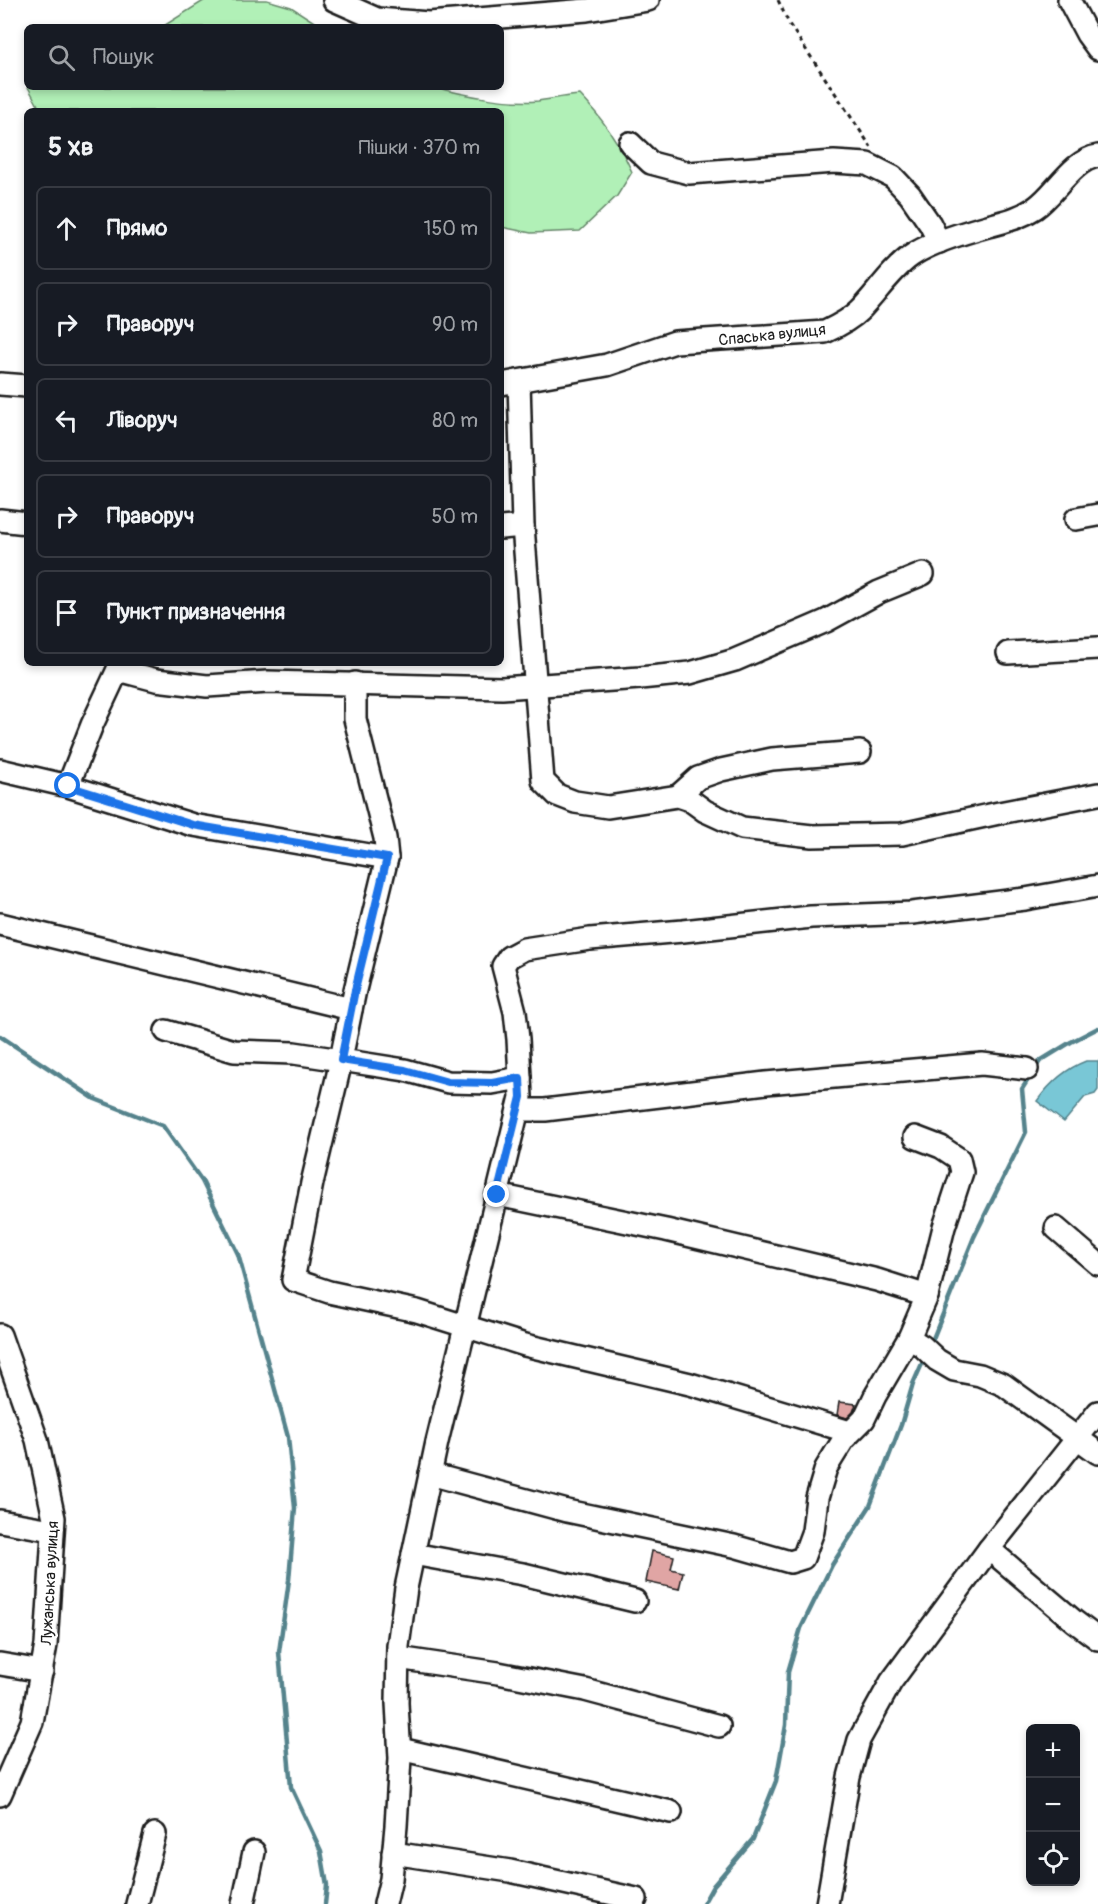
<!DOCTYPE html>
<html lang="uk">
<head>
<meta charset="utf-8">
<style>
  body { margin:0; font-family:Pangolin,sans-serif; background:#242831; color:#f1f3f6 }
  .controls { position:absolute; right:18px; bottom:18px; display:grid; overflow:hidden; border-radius:9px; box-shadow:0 3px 9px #0003 }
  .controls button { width:54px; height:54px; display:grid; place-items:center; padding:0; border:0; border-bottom:2px solid #363941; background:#171b24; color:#f1f3f6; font:30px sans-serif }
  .stop { position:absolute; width:18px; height:18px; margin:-14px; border:4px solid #1a73e8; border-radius:50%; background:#fff }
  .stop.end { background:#1a73e8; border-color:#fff; box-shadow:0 2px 6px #0008 }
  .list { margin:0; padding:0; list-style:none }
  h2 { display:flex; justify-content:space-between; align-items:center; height:78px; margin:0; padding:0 24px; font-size:26px }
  h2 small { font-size:20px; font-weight:400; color:#9ea1a6 }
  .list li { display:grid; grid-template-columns:39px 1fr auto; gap:18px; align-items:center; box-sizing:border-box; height:84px; margin:0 12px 12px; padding:0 12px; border:2px solid #363941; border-radius:9px }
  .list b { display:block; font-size:22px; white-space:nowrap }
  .list em { font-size:20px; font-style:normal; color:#9ea1a6 }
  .icon { flex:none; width:33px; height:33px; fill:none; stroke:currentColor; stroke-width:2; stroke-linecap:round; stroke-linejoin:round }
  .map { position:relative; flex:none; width:1098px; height:1904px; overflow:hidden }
  .search { position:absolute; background:#171b24; box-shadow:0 3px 9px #0003; left:24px; top:24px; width:480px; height:66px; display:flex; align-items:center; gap:15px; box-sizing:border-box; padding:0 21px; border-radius:9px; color:#9ea1a6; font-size:22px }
  .panel { position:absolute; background:#171b24; box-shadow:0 3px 9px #0003; left:24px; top:108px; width:480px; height:558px; border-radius:9px }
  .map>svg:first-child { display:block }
</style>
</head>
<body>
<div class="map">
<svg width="1098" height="1904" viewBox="0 0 1098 1904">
  <rect width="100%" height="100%" fill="#fff"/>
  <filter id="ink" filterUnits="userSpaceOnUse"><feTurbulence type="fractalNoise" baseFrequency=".0167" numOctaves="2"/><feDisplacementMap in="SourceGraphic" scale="12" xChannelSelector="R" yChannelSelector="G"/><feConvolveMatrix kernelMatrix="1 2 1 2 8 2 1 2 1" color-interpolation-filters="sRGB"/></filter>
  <g filter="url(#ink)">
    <g fill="#b1f0b7" stroke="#66866a" stroke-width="1.5">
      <polygon points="205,0 267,0 291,7 322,27 162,27"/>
      <path d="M28,87h407c27,8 75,17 103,14 14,-2 28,-5 42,-6 23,24 39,47 52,77l-15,24 -37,35 -49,2 -30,-6v-116h-460z"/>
    </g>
    <path fill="#79c7d6" stroke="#54838c" stroke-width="1.5" d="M1086,1061h12v29l-3,4 -10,3 -21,25 -27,-21c13,-18 28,-32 49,-40z"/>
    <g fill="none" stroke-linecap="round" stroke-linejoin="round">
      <g stroke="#54838c" stroke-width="4.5">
        <polyline points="0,1036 95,1099 163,1126 202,1181 238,1254 288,1437 295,1508 289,1580 279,1652 291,1787 321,1851 327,1885 325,1904"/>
        <polyline points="930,1346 974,1237 1026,1132 1022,1089 1040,1061 1071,1042 1098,1028"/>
        <polyline points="703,1904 713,1886 753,1839 776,1781 786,1725 788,1672 801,1628 832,1565 870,1506 901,1425 913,1384 925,1357"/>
      </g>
    </g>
    <g fill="#e0a5a4" stroke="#1c1c1c" stroke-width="1.5">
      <polygon points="839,1402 856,1404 853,1412 847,1418 837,1415"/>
      <polygon points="652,1551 674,1556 671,1569 683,1572 679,1589 646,1582"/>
    </g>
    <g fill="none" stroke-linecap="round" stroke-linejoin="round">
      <g stroke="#1c1c1c" stroke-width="26">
        <g id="minor">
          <polyline points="334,0 377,19 429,23 587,10 648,0"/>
          <polyline points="1069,0 1087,34 1098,49"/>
          <polyline points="630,143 651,163 689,173 834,162 867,164 893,177 910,195 930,224 939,242"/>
          <polyline points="519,381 523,526 543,781 557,795 575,802 608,807 678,796 690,800 705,811 742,828 812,836 902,834 999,813 1098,794"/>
          <polyline points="0,384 27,386"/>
          <path d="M501,384l106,-19 68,-23 150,-10c13,-6 25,-12 35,-22 17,-17 31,-40 51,-54 18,-13 55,-24 77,-30 18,-5 30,-7 47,-18 20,-13 37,-48 63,-52"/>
          <polyline points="1076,519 1098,515"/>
          <polyline points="0,520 27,523"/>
          <polyline points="501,528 523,526"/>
          <polyline points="1008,653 1098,648"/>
          <polyline points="118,670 156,680 207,686 268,682 502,688 640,678 690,673 735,660 826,621 879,592 923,574"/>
          <polyline points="355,683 355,719 385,838 387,858 355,990 338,1074 312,1183 293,1280 329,1292 417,1311 525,1345 690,1384 850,1432"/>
          <polyline points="0,770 68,786 193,825 387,858"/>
          <polyline points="68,786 92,725 121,663"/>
          <polyline points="678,796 698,778 721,770 772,759 860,752"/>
          <polyline points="0,924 351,1009"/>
          <polyline points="166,1031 234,1051 294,1053 341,1060 405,1070 448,1082 492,1083 520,1078"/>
          <polyline points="518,1110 545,1110 766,1083 982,1064 1027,1069"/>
          <polyline points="497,1195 666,1230 877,1280 927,1296"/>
          <polyline points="1056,1228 1098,1264"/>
          <polyline points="0,1335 37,1440 54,1518 46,1645 32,1722 0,1795"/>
          <polyline points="909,1338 922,1346 937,1360 954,1370 980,1375 1004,1385 1098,1453"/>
          <polyline points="430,1474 567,1511 734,1546 790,1562 803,1558 813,1531 817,1498 826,1468 844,1439 864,1419 875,1396 909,1338 927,1296 944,1227 962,1172 959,1159 941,1147 915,1137"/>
          <polyline points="0,1521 52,1530"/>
          <polyline points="989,1549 1074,1621 1098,1639"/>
          <polyline points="413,1554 523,1574 635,1601"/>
          <polyline points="398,1658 498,1673 585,1690 719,1726"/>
          <polyline points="0,1664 42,1671"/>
          <polyline points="400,1749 671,1812"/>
          <polyline points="393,1853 510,1871 636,1899"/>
          <polyline points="137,1904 155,1834"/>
          <polyline points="243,1904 254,1852"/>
          <polyline points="385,1904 391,1879 396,1826 400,1758 397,1703 398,1646 406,1588 437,1442 521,1097 518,1039 515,1012 503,966 509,957 524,949 590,939 683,931 811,917 912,913 1025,899 1098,886"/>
          <polyline points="827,1904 849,1777 859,1740 891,1682 989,1549 1098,1412"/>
        </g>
      </g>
      <polyline stroke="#1c1c1c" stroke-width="3" stroke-dasharray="4.5 4.5" stroke-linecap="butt" points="778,0 789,24 871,147"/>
      <use href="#minor" stroke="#fff" stroke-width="21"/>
    </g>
  </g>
  <g fill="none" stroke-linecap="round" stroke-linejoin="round" filter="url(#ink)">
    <polyline stroke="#1a73e8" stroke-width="8" points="68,786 193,825 387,858 355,990 341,1060 405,1070 448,1082 492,1083 520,1078 521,1097 497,1195"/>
  </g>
  <g text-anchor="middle" stroke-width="5" stroke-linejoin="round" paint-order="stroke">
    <g font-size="16" fill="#1c1c1c" stroke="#fff">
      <text transform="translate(772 334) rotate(-6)" y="6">Спаська вулиця</text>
      <text transform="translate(49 1583) rotate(-87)" y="6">Лужанська вулиця</text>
    </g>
  </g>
</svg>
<div class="controls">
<button>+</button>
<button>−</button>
<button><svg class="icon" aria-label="locate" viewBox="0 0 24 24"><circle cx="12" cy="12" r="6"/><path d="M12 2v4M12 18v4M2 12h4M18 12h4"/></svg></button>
</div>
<div class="stop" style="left:68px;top:786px"></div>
<div class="stop end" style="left:497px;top:1195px"></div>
<div class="search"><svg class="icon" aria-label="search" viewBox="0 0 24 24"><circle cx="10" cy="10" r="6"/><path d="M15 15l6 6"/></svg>Пошук</div>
<section class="panel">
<h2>5 хв<small>Пішки · 370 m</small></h2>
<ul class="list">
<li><svg class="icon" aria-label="ahead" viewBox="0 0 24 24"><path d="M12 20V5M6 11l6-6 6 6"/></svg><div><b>Прямо</b></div><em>150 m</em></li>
<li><svg class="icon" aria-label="right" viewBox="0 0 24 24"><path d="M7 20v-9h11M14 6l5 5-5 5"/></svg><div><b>Праворуч</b></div><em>90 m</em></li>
<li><svg class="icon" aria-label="left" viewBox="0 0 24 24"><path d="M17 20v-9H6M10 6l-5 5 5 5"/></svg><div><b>Ліворуч</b></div><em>80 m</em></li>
<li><svg class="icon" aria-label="right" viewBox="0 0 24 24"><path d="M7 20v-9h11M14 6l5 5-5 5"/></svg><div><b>Праворуч</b></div><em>50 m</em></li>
<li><svg class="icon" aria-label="arrive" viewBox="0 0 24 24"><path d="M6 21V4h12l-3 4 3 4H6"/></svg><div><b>Пункт призначення</b></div></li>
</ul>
</section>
</div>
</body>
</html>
